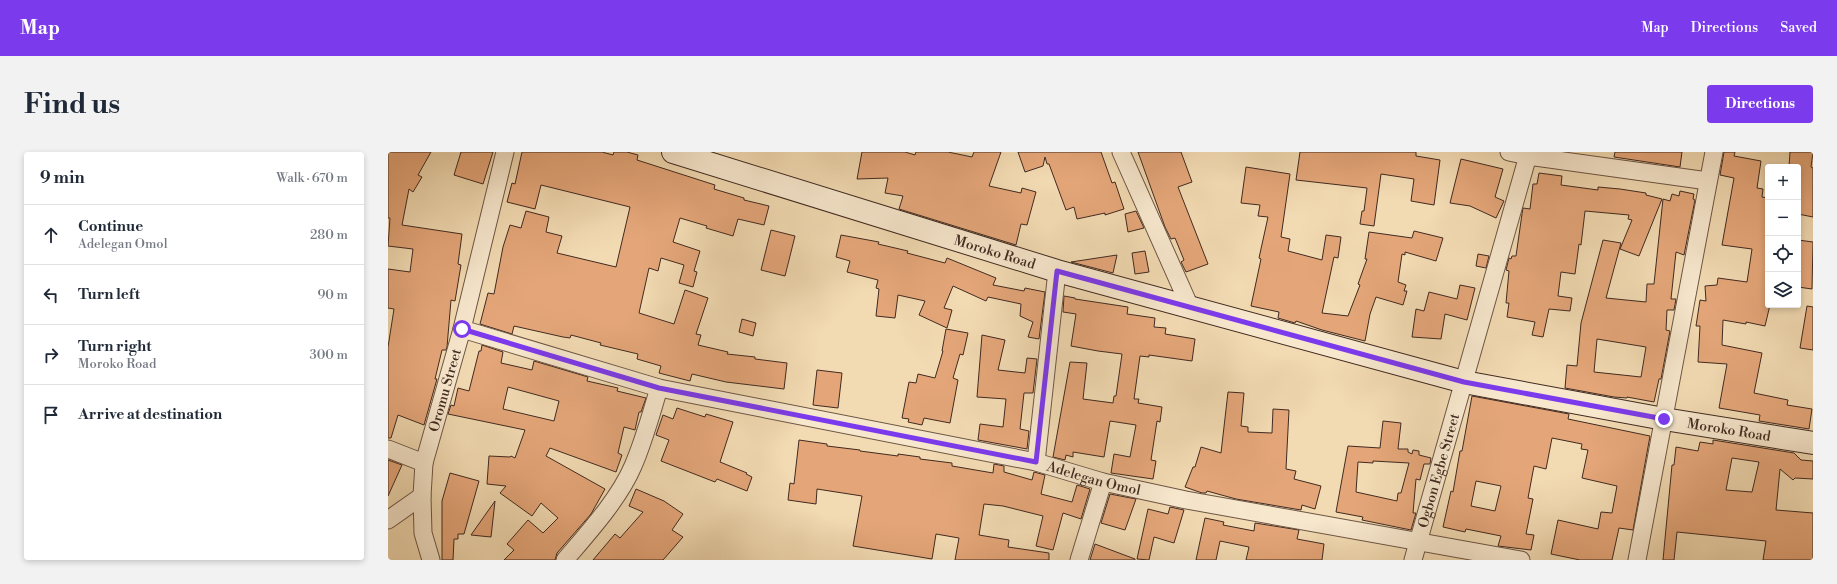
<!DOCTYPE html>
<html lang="en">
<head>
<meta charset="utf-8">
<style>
  body { margin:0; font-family:"Libre Bodoni",serif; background:#f2f2f3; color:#1f2937 }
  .controls { position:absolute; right:12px; top:12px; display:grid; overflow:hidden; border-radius:4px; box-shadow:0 2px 6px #0003 }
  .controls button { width:36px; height:36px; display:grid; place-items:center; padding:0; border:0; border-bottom:1px solid #e0e1e3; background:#fff; color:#1f2937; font:20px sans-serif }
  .stop { position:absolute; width:12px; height:12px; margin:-9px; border:3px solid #7c3aed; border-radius:50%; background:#fff }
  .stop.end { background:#7c3aed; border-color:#fff; box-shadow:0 1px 4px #0008 }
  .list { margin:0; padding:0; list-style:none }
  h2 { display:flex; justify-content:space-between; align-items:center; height:52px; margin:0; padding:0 16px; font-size:17px }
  h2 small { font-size:13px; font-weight:400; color:#747a83 }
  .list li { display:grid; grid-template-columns:26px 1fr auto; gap:12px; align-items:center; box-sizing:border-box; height:60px; padding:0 16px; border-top:1px solid #e0e1e3 }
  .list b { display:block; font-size:15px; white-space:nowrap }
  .list p { margin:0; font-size:13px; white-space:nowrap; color:#747a83 }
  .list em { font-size:13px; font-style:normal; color:#747a83 }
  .icon { flex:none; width:22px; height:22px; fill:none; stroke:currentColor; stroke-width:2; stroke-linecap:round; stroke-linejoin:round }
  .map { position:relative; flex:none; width:1425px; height:408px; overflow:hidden; border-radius:4px }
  header { display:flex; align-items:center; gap:24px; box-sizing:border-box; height:56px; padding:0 20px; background:#7c3aed; color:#fff }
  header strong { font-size:19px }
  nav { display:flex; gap:22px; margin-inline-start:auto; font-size:14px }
  .intro { display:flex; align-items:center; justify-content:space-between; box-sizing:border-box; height:96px; padding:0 24px }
  h1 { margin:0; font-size:28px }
  .button { padding:10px 18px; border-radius:4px; background:#7c3aed; color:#fff; font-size:14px; font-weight:700 }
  main { display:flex; gap:24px; padding:0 24px }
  aside { flex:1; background:#fff; border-radius:4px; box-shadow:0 2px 6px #0003 }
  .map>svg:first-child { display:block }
</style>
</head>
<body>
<header>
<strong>Map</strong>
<nav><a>Map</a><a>Directions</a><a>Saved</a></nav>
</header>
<div class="intro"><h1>Find us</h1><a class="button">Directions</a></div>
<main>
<aside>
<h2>9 min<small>Walk · 670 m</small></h2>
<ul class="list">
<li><svg class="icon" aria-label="ahead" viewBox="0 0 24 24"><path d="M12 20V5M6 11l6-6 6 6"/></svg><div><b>Continue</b><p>Adelegan Omol</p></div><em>280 m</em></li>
<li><svg class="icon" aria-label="left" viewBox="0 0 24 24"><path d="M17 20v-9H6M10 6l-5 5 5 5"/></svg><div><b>Turn left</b></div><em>90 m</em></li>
<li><svg class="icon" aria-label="right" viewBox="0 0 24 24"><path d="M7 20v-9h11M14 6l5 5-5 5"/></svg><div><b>Turn right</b><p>Moroko Road</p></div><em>300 m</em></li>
<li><svg class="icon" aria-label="arrive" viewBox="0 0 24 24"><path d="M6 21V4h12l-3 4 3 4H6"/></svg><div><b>Arrive at destination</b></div></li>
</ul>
</aside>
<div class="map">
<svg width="1425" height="408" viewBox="0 0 1425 408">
  <rect width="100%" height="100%" fill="#f2dab2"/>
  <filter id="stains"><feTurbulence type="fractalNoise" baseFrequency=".005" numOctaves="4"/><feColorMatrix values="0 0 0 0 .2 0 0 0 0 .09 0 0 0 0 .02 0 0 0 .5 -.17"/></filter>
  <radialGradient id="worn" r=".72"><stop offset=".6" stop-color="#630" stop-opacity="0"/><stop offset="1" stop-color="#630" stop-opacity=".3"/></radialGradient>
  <g fill="#e4a679" stroke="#412a20" fill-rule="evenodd">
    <polygon points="0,0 43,0 30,23 34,25 25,40 21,37 14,73 74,82 70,112 73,113 67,149 63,148 59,195 58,198 54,198 47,227 49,227 47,234 36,273 10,263 3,286 0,286 0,195 6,157 0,156 0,117 22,120 25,97 0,94 2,66 0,66"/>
    <polygon points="73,0 105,0 95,32 66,23"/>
    <polygon points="134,0 214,0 225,3 226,0 239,0 250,3 249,8 327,33 326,37 356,46 356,48 381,54 376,73 350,67 345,84 318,76 319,74 292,66 285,90 312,99 306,119 309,120 305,135 291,131 296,113 273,106 270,119 261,116 251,161 286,172 297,138 320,146 308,182 313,183 310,193 340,200 339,202 367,205 367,207 399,211 396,237 338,230 304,222 302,229 271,221 273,214 249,207 250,202 212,193 213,191 183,183 182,186 175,185 126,174 124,182 92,172 100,141 106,142 115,95 122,73 133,76 138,59 161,65 158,80 174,84 169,101 228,115 242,55 153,33 147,57 119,50 124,31 127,32"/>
    <polygon points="474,0 517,0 527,3 528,0 560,0 584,5 586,0 613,0 601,34 633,41 634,36 648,40 639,73 633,72 628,93 511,57 515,44 497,41 500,26 469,27"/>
    <polygon points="630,0 713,0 724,31 727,30 736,57 717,63 717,61 689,67 686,55 678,58 661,12 659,12 657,5 655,14 637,20"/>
    <polygon points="750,0 793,0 804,30 790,35 820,112 798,120 793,110 796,108 787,86 783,87 777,75"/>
    <polygon points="912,0 1028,0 1028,4 1052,8 1046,53 1023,49 1026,27 993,22 986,74 972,72 974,59 976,59 979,36 908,28"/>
    <polygon points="1227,0 1294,0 1292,15 1226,5"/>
    <polygon points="1336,0 1347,0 1346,4 1373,9 1369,36 1375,37 1374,45 1380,46 1380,153 1382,153 1377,174 1358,170 1358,172 1335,168 1334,193 1374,201 1366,241 1400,248 1399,253 1424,257 1421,277 1371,269 1372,263 1331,256 1339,212 1310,210 1312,174 1308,174 1312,148 1318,149 1317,134 1329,133 1330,126 1359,130 1364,97 1334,93 1346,26 1332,23"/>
    <polygon points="1402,0 1425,0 1423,15 1425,16 1425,65 1410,62 1410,15 1401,15"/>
    <polygon points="1073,7 1115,17 1107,45 1116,49 1108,66 1082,54 1062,51"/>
    <polygon points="858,15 902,22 893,85 902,87 900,99 934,108 938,83 953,85 950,106 946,105 934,161 960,164 972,133 970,132 979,107 977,107 981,80 1024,86 1026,79 1055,86 1048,109 1017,100 1017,103 1014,102 1010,130 1018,133 1016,139 1019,139 1015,153 988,145 982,162 977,189 934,178 908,169 907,171 890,166 891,160 863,154 873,107 871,106 880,65 870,64 872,53 853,51"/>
    <polygon points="1151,21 1174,24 1173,33 1210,38 1210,35 1232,37 1258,41 1258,43 1274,47 1251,104 1232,97 1244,68 1240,67 1241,63 1197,59 1193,93 1191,92 1187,122 1173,120 1170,144 1184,146 1182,159 1161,157 1155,185 1144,183 1147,170 1119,165 1121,151 1118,151 1121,119 1118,118 1121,106 1123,107 1124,104 1128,104 1134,62 1135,56 1142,57 1145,32 1149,32"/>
    <path d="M1292,39l14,3 -1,5 2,1 -11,55 -8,-3 -5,47h5l-2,11h-7l-1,20 4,1 -9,48h-2l-5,23 -27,-5v1l-13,-1 -49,-9 2,-23 10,1 4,-43 22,-83 18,3 -15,55 40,4 1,-18h7l9,-85 7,2 2,-7 7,2zM1209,187l49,8 -5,30 -47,-5z"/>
    <polygon points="748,59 756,76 740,80 737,62"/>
    <polygon points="383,78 407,84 397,124 373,118"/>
    <polygon points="453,83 491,90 490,92 520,99 519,101 557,111 559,106 608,126 605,133 636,139 637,136 657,140 651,187 640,185 645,170 632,164 633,152 600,145 598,149 565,134 556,156 564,158 559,176 531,163 537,149 510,143 507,166 488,164 491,137 488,136 490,128 459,120 462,109 448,105"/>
    <polygon points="1410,88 1425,90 1424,137 1410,135"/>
    <polygon points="757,99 761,120 747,122 744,101"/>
    <polygon points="1090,102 1101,104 1098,116 1088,114"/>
    <polygon points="729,103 725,121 683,110"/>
    <polygon points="1072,133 1087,136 1079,168 1057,162 1053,187 1024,185 1028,157 1036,159 1041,140 1069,147"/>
    <polygon points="676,144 687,146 687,147 740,155 739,162 767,166 766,175 778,176 777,182 807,187 804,209 761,203 761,205 752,204 746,247 751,247 750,251 774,255 772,270 769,269 763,308 768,309 765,327 723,321 726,302 742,305 748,273 722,269 716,305 685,300 685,305 678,303 677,308 665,305 682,210 699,211 695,247 725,251 726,244 728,244 734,202 710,199 683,194 688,162 675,160"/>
    <polygon points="1419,154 1425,155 1425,198 1412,196"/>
    <polygon points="354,167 368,171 365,184 351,180"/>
    <polygon points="558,177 580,181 575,203 572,202 565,226 570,228 562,271 536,266 534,273 520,270 521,267 514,266 521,230 528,231 530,222 547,226 555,199 554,199"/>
    <polygon points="594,183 617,188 610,218 637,221 639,206 649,207 645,241 636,241 632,277 641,279 639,297 590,288 592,272 615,275 618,247 589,245"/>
    <path d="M94,193l21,7 -2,11 31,7 2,-9 54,16 -1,4 31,7 -1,3 29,7 -5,14h-2l-4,18 -11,-3 -6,26 4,2 -6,17 -66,-24 -4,8 59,33 -14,25 -34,39 -2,7h-51l10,-10 -7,-6 21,-24 15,13 15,-15 -17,-15 -9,13 -32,-23 6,-7 -19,-2 2,-28 21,1 1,-1 4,2 10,-28 -77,-16 3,-9 3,1 4,-18 11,3 10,-40h2zM120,235l51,14 -5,20 -51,-12z"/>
    <polygon points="429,218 454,221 450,256 425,253"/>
    <polygon points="840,240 856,241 853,274 860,275 860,280 884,281 885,257 901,258 898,317 908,319 906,327 933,334 927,357 914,353 913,358 848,347 819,339 818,341 814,341 797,335 805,315 807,315 813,295 833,301"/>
    <path d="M1084,244l97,18 -1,5 82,17 -17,94 -14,-2 -7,32h-32l-29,-6 7,-34 40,9 3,-17 11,1 5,-27 -35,-8 6,-28 -7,-1 1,-5 -30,-6 -6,31 -12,-3 -6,32 5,1 -7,35 8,1 -3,15 -33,-4 3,-10 -35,-7 -1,3 -22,-5 8,-36 2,1 7,-41h2zM1088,329l25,5 -6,25 -24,-5z"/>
    <polygon points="289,256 317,265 318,262 345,270 332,310 359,321 358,322 364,325 359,339 329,327 327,330 273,309 281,288 268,283 275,263 285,267"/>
    <path d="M995,269l18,2 -3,26h10v3l4,2 1,-4 6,1v4l12,3 -1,6h-6l-4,16 -4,-1 -3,34h3l-5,17 -49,-10 1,-3 -27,-5 12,-66 32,2zM985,309l36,2 -8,30h-3l-1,8 -41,-9 2,-30 15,1z"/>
    <polygon points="411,288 439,292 439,294 472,298 472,299 510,304 510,302 532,305 532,307 564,311 564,314 605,321 606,312 616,314 616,320 644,328 646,320 657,323 653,342 684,350 689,333 702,337 693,367 675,361 665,398 648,394 655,364 615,354 596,352 591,383 621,388 620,395 661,401 661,408 567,408 571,386 548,382 544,407 465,394 474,344 429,337 428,352 400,348 402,331 406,332"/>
    <path d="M1325,288l81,13 7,7 12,1v18l-18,-1 -2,2 -13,-11 -4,41 37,3v47h-50l3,-19 -89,-9 -3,28h-11l9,-95h2l2,-18 22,4 2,-9 13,2zM1344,306l27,4 -7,30 -26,-2z"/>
    <polygon points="0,308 14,313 0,344"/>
    <polygon points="62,321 91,329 76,382 70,382 70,387 66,387 65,408 54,408 54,349"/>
    <polygon points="248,337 276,349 295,362 284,378 295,385 275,408 205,408 227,382 232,386 255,360 241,354"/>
    <polygon points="722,342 748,347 737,378 713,371"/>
    <polygon points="107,349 103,385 83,383"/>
    <polygon points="782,355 796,358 786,391 766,385 761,408 749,407 760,357 780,362"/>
    <polygon points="817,366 836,370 835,373 866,379 867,371 911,378 909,387 936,392 934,408 858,408 861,395 832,389 828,408 808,408"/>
    <polygon points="707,392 747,407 747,408 702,408"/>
  </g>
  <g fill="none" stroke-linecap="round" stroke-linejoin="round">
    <g stroke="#6d5644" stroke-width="19">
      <g id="street">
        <polyline points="733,0 802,155"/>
        <polyline points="1121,0 1140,4 1320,29"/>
        <path id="s1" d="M74,177l197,59 377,74 67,20 83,18 335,60"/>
        <polyline points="0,297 36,311"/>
        <polyline points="648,310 669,119"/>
        <polyline points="0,368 34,344"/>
        <path id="s2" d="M43,408l-8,-27 -1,-37 2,-33 38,-134 43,-177"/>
        <path d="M177,408c23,-27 54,-61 68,-94 11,-25 18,-52 26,-78"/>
        <polyline points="691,408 715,330"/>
        <path id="s3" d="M1025,408l116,-408"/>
        <polyline points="1249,408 1326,0"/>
      </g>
    </g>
    <g stroke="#412a20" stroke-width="24">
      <g id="secondary">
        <path id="s4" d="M285,0l384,119 407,111 200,37 149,24"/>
      </g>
    </g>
    <use href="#street" stroke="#f7e7cd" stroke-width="17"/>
    <use href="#secondary" stroke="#f7e7cd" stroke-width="22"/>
  </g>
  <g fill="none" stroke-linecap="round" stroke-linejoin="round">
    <polyline stroke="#7c3aed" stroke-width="5" points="74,177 271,236 648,310 669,119 1076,230 1276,267"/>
  </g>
  <g text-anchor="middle" stroke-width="3" stroke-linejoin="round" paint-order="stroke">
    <g font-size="14" fill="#412a20" stroke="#f7e7cd">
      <text dy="5" stroke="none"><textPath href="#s4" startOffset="337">Moroko Road</textPath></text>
      <text dy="5" stroke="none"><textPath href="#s2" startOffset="174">Oromu Street</textPath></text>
      <text dy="5" stroke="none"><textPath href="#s4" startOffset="1093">Moroko Road</textPath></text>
      <text dy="5" stroke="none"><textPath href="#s3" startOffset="93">Ogbon Egbe Street</textPath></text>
      <text dy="5" stroke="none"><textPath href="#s1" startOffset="650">Adelegan Omol</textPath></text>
    </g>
  </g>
  <rect width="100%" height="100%" filter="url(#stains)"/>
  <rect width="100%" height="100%" fill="url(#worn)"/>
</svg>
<div class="controls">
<button>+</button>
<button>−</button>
<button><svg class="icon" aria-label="locate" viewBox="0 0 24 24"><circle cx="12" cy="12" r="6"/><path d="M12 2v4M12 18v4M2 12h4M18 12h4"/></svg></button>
<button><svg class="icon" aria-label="layers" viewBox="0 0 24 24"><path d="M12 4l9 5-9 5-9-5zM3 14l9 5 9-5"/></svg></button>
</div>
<div class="stop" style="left:74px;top:177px"></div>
<div class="stop end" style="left:1276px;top:267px"></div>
</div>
</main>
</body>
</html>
